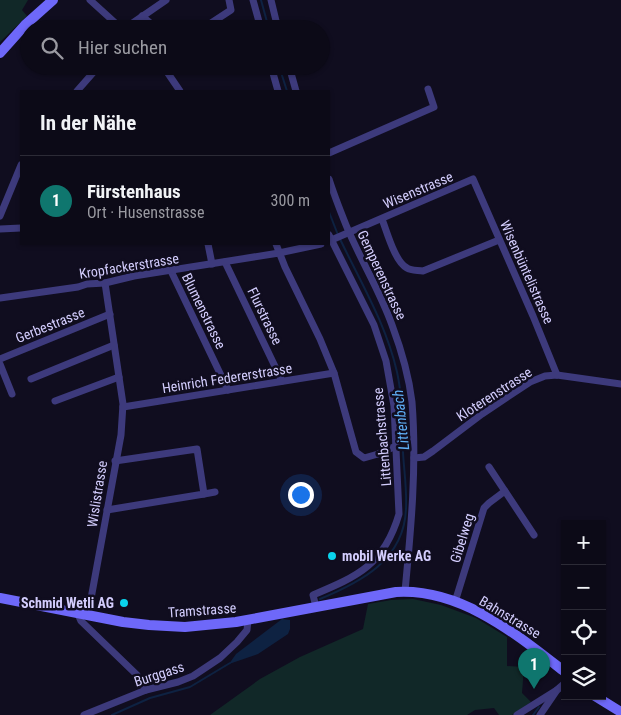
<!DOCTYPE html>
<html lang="de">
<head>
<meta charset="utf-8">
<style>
  body { margin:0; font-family:"Roboto Condensed",sans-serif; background:#151320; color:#f1f3f6 }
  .controls { position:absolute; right:15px; bottom:15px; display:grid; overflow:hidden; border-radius:0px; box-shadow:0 1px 4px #0004 }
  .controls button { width:45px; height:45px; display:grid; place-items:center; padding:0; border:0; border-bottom:1px solid #2c2b36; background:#0c0a17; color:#f1f3f6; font:25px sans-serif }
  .you { position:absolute; left:300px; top:494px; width:18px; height:18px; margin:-12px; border:4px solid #fff; border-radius:50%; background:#1a73e8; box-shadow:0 0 0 8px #1a73e833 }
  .badge { display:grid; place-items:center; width:32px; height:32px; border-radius:50%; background:#0f766e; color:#fff; font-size:16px; font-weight:700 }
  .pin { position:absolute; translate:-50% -41px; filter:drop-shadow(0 1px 2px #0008) }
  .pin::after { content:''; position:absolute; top:26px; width:18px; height:15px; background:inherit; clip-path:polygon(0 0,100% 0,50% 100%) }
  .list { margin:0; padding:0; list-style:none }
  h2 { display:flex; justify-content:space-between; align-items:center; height:65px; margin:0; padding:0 20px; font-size:21px }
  h2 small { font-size:16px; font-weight:400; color:#9a9aa1 }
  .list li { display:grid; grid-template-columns:32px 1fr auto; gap:15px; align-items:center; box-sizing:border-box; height:90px; padding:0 20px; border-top:1px solid #2c2b36 }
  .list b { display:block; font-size:19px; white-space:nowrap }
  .list p { margin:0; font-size:16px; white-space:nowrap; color:#9a9aa1 }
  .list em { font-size:16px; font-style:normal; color:#9a9aa1 }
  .icon { flex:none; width:28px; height:28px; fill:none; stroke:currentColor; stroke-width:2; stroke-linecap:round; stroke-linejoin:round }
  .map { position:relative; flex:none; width:621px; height:715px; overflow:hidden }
  .search { position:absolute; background:#0c0a17; box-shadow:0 1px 4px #0004; left:20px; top:20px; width:310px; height:55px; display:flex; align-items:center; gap:12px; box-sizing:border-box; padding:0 18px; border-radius:28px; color:#9a9aa1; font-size:19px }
  .panel { position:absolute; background:#0c0a17; box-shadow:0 1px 4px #0004; left:20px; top:90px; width:310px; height:155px; border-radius:0px }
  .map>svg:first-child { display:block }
</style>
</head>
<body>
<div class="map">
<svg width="621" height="715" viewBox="0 0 621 715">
  <rect width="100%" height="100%" fill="#100d1f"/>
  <g fill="#112828">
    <polygon points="0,0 28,0 22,10 27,16 0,42"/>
    <polygon points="413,599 441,605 476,618 507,637 507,666 524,667 522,693 531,702 512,715 499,715 494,708 475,710 467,715 210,715 260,679 300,657 363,629 368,604 391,600"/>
  </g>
  <polygon fill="#0e2242" points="282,619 290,620 290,629 288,634 258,654 229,664 236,654"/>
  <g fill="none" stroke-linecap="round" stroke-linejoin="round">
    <g stroke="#0e2242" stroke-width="2">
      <polyline points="261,0 269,29"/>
      <polyline points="279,66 287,91"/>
      <polyline points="329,212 338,235"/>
      <path d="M320,599c41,-17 84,-39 86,-90 1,-20 -2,-38 -3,-57 -1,-27 0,-53 -6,-80 -11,-48 -36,-89 -57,-133"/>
      <polyline points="112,715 150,698 190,687 230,663"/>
      <polyline points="533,715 539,707"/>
    </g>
    <g stroke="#3d3a7c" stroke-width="7">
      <polyline points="90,0 122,29"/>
      <polyline points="253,0 261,29"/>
      <polyline points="271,0 278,29"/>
      <polyline points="142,16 157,29"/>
      <polyline points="124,29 166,0"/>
      <polyline points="202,29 231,10 229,0"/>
      <polyline points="163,66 180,91"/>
      <polyline points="271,66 278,91"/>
      <polyline points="289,66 296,91"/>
      <polyline points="77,91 99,66"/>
      <polyline points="329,153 434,107 428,89"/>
      <path d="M329,179c5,16 11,31 17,46 14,34 34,66 46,100 9,24 17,52 20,77 5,63 -1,127 -7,189"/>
      <polyline points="0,216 21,165"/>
      <path d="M382,219c5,13 13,43 25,49 4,3 11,2 16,3l76,-31"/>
      <polyline points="0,229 21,228"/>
      <polyline points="329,241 473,179 533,316 557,375"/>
      <polyline points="208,244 212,264"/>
      <polyline points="276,244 285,267 320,339 334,373 356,452 364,458 378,454 396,446"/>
      <polyline points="225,262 282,381"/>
      <polyline points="171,271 228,390"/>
      <polyline points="0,298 78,287 87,284 105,283 134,276 279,253 321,244"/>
      <polyline points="0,359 110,314"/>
      <polyline points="0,364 12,394"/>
      <polyline points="31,379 114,345"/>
      <polyline points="55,401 119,377"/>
      <polyline points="123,407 334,373"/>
      <polyline points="414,458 424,457 433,451 482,414 530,382 545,376 557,375 621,384"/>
      <polyline points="489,467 534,535"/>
      <polyline points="204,494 215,492"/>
      <polyline points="107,510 204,494 197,449 115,461"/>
      <polyline points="455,602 484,508 489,503 505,491"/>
      <path d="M316,607l-3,-12c45,-19 71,-30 86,-81l-5,-108 -8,-45 -12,-36 -45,-90"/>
      <polyline points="78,614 81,621 137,675 146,690"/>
      <polyline points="88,615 121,435 123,404 105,283"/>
      <polyline points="84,715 146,690 178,682 193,676 220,658 237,642 247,630 248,620"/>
      <polyline points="517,715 557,690"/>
      <polyline points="540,715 557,690 565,683"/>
    </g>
    <g stroke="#6e68f9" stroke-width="10">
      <polyline points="0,53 25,25 53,0"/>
      <path d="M0,598l123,24 26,3 36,2 51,-5 160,-30c65,-4 120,42 169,80"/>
      <polyline points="595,696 621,712"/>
    </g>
  </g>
  <g fill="#0ad3ec" stroke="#100d1f" stroke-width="2">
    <circle cx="332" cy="556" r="5"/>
    <circle cx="124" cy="603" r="5"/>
  </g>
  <g text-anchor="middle" stroke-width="5" stroke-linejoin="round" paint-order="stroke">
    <g font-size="14" fill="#d3cdfd" stroke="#100d1f">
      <text transform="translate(418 190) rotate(-23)" y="5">Wisenstrasse</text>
      <text transform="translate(129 266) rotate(-9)" y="5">Kropfackerstrasse</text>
      <text transform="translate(527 272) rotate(66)" y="5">Wisenbüntelistrasse</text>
      <text transform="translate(382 275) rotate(65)" y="5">Gemperenstrasse</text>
      <text transform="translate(204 311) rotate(64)" y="5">Blumenstrasse</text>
      <text transform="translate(265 316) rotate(64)" y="5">Flurstrasse</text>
      <text transform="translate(50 325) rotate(-22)" y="5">Gerbestrasse</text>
      <text transform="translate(227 378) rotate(-9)" y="5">Heinrich Federerstrasse</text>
      <text transform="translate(494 394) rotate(-33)" y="5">Kloterenstrasse</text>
      <text transform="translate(382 437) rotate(-95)" y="5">Littenbachstrasse</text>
      <text transform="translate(97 494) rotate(-81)" y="5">Wislistrasse</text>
      <text transform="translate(462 538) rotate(-73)" y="5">Gibelweg</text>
      <text transform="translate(202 610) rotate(-4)" y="5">Tramstrasse</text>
      <text transform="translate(510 617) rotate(31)" y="5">Bahnstrasse</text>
      <text transform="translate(159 674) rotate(-18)" y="5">Burggass</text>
    </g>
    <g font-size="14" font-weight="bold" fill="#d3cdfd" stroke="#100d1f" text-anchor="start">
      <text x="342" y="561">mobil Werke AG</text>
      <text x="114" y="608" text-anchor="end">Schmid Wetli AG</text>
    </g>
    <g font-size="15" font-style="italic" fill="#60b0f8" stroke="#100d1f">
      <text transform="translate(401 420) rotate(-96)" y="5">Littenbach</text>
    </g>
  </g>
</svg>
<div class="controls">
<button>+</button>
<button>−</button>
<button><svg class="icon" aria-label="locate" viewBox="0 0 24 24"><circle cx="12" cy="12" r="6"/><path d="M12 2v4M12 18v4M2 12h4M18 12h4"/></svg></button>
<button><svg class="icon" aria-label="layers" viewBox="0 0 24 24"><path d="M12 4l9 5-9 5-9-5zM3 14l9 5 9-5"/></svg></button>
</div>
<div class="you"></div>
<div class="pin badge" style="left:534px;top:689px">1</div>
<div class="search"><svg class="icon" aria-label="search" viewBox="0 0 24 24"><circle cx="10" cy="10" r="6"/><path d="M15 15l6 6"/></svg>Hier suchen</div>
<section class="panel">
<h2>In der Nähe<small></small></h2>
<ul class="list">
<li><span class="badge">1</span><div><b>Fürstenhaus</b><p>Ort · Husenstrasse</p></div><em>300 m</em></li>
</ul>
</section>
</div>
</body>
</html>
